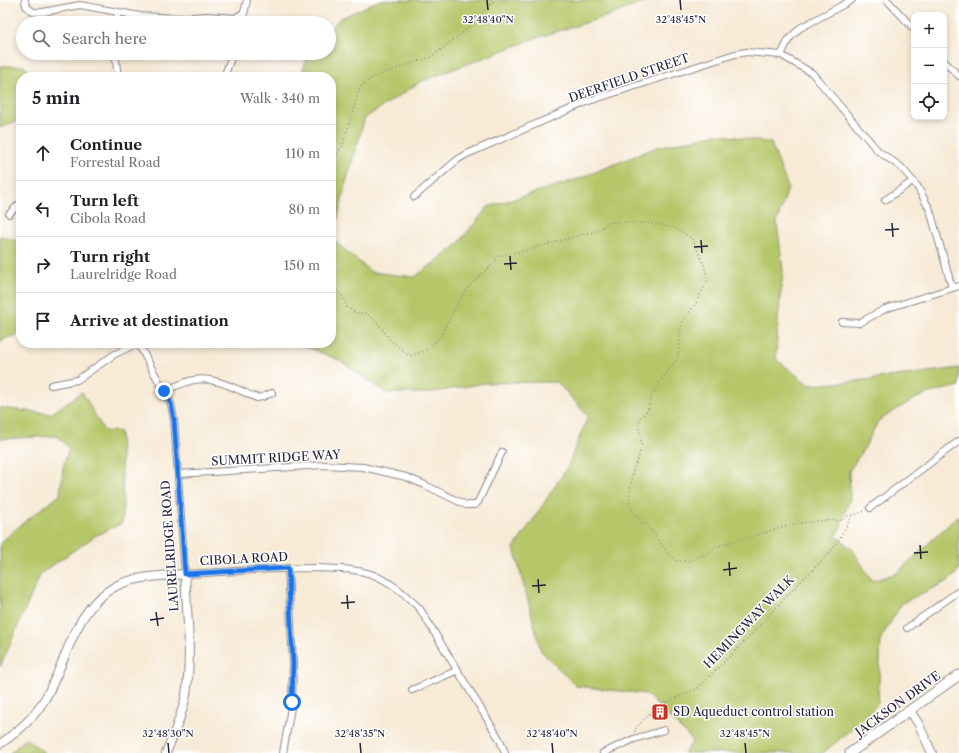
<!DOCTYPE html>
<html lang="en">
<head>
<meta charset="utf-8">
<style>
  body { margin:0; font-family:"Libre Caslon Text",serif; background:#f2f2f2; color:#202124 }
  .controls { position:absolute; right:12px; top:12px; display:grid; overflow:hidden; border-radius:8px; box-shadow:0 2px 6px #0003 }
  .controls button { width:36px; height:36px; display:grid; place-items:center; padding:0; border:0; border-bottom:1px solid #e0e0e0; background:#fff; color:#202124; font:20px sans-serif }
  .stop { position:absolute; width:12px; height:12px; margin:-9px; border:3px solid #1a73e8; border-radius:50%; background:#fff }
  .stop.end { background:#1a73e8; border-color:#fff; box-shadow:0 1px 4px #0008 }
  .list { margin:0; padding:0; list-style:none }
  h2 { display:flex; justify-content:space-between; align-items:center; height:52px; margin:0; padding:0 16px; font-size:17px }
  h2 small { font-size:13px; font-weight:400; color:#757577 }
  .list li { display:grid; grid-template-columns:26px 1fr auto; gap:12px; align-items:center; box-sizing:border-box; height:56px; padding:0 16px; border-top:1px solid #e0e0e0 }
  .list b { display:block; font-size:15px; white-space:nowrap }
  .list p { margin:0; font-size:13px; white-space:nowrap; color:#757577 }
  .list em { font-size:13px; font-style:normal; color:#757577 }
  .icon { flex:none; width:22px; height:22px; fill:none; stroke:currentColor; stroke-width:2; stroke-linecap:round; stroke-linejoin:round }
  .map { position:relative; flex:none; width:959px; height:753px; overflow:hidden }
  .search { position:absolute; background:#fff; box-shadow:0 2px 6px #0003; left:16px; top:16px; width:320px; height:44px; display:flex; align-items:center; gap:10px; box-sizing:border-box; padding:0 14px; border-radius:22px; color:#757577; font-size:15px }
  .panel { position:absolute; background:#fff; box-shadow:0 2px 6px #0003; left:16px; top:72px; width:320px; height:276px; border-radius:16px }
  .map>svg:first-child { display:block }
</style>
</head>
<body>
<div class="map">
<svg width="959" height="753" viewBox="0 0 959 753">
  <rect width="100%" height="100%" fill="#fff"/>
  <filter id="ink" filterUnits="userSpaceOnUse"><feTurbulence type="fractalNoise" baseFrequency=".025" numOctaves="2"/><feDisplacementMap in="SourceGraphic" scale="8" xChannelSelector="R" yChannelSelector="G"/><feConvolveMatrix kernelMatrix="1 2 1 2 8 2 1 2 1" color-interpolation-filters="sRGB"/></filter>
  <filter id="wash" filterUnits="userSpaceOnUse"><feTurbulence type="fractalNoise" baseFrequency=".012" numOctaves="4" result="noise"/><feDisplacementMap in="SourceGraphic" scale="16" xChannelSelector="R" yChannelSelector="G"/><feGaussianBlur stdDeviation="0.9" result="paint"/><feColorMatrix in="noise" values="0 0 0 0 0 0 0 0 0 0 0 0 0 0 0 0 0 1.4 0 .05"/><feComposite in="paint" operator="in"/></filter>
  <g filter="url(#wash)">
    <rect width="100%" height="100%" fill="#f7ead6"/>
    <polygon fill="#c9c3b8" points="662,705 665,716 657,719 654,719 652,713 654,709"/>
    <g fill="#b6c76a" stroke="#6c7452">
      <polygon points="380,0 650,0 608,16 539,37 420,82 365,118 346,182 333,240 371,272 415,277 455,247 488,207 578,179 657,147 718,134 771,143 788,188 777,222 783,271 778,320 776,359 809,385 849,382 959,368 959,386 926,394 909,402 878,421 865,447 849,471 850,498 841,526 836,536 852,549 872,581 897,573 959,515 959,570 950,580 902,603 881,638 878,704 860,722 823,753 684,753 693,741 646,694 576,686 541,651 514,548 535,517 568,466 588,416 557,382 484,383 429,393 387,393 339,360 297,343 331,343 331,77 300,77 306,61 312,53 329,53 329,31 339,19"/>
      <polygon points="0,66 24,66 34,77 21,77 21,119 0,128"/>
      <polygon points="0,236 21,242 21,334 3,339 0,344"/>
      <polygon points="82,392 104,431 120,432 123,505 122,523 95,536 41,573 0,667 0,543 23,523 60,495 63,468 69,448 57,436 0,439 0,406 2,408 51,414"/>
      <polygon points="26,739 45,753 10,753"/>
    </g>
  </g>
  <g filter="url(#ink)">
    <g fill="none" stroke-linecap="round" stroke-linejoin="round">
      <g stroke="#8c8688" stroke-width="8">
        <g id="minor">
          <polyline points="25,0 26,6 33,12 43,12 80,5 140,16 178,18 207,16 235,18 243,13 245,10"/>
          <polyline points="887,0 914,29"/>
          <polyline points="116,23 118,13"/>
          <polyline points="242,23 247,0"/>
          <polyline points="115,53 118,77"/>
          <polyline points="781,55 789,39 800,28 852,0"/>
          <polyline points="944,61 959,76"/>
          <polyline points="224,77 233,53"/>
          <polyline points="414,197 457,160 467,154 589,101 735,54 747,52 781,55 812,73 878,151 901,167 917,186 930,210 952,288"/>
          <polyline points="885,200 913,181"/>
          <polyline points="9,214 21,202"/>
          <polyline points="842,322 859,323 885,309 959,286"/>
          <path d="M51,385l26,-5 38,-26 23,-11 33,61 3,16 11,154c44,-2 88,-6 131,-6 19,1 37,0 55,6 21,8 34,20 49,35l80,131 5,13"/>
          <path d="M164,391c10,-4 20,-9 30,-11 21,-4 44,10 63,18l5,-1 10,-4"/>
          <polyline points="178,474 324,465 363,467 406,477 425,485 466,505 475,505 478,502 502,452"/>
          <polyline points="870,508 959,441"/>
          <polyline points="907,628 959,591"/>
          <polyline points="412,690 458,670"/>
          <polyline points="283,753 292,702 293,663 288,568"/>
          <polyline points="603,753 634,739 664,730"/>
        </g>
      </g>
      <g stroke="#8c8688" stroke-width="10">
        <g id="tertiary">
          <polyline points="910,711 918,723 932,753"/>
          <path d="M0,744c16,-11 33,-25 43,-42 24,-38 30,-94 73,-116 19,-10 48,-10 69,-12 2,40 7,81 1,121 -4,20 -12,39 -20,58"/>
        </g>
      </g>
      <g stroke="#8c8688" stroke-width="11">
        <polyline id="secondary" points="850,753 959,675"/>
      </g>
      <g stroke="#8c8688" stroke-width="1.5" stroke-dasharray="1 3" stroke-linecap="butt">
        <polyline points="331,164 335,156 342,147 360,87 373,77 431,57 464,32 495,0"/>
        <polyline points="331,284 343,297 347,307 355,313 365,313 377,322 389,339 410,356 417,354 428,349 440,337 459,301 470,285 489,268 499,256 531,249 599,230 609,222 649,223 674,228 684,233 692,239 701,258 705,267 707,281 695,305 685,317 680,328 680,343 677,359 660,382 650,399 648,410 640,417 639,429 641,436 641,447 638,459 633,469 630,491 629,505 639,520 648,527 668,553 677,561 689,561 706,554 717,546 794,524 817,521 842,520 849,515 855,515"/>
        <polyline points="635,732 634,730 655,708 698,688 744,642 797,585 827,556 838,541 852,516 864,511"/>
      </g>
      <use href="#minor" stroke="#fff" stroke-width="6"/>
      <use href="#tertiary" stroke="#fff" stroke-width="8"/>
      <use href="#secondary" stroke="#fff" stroke-width="9"/>
    </g>
  </g>
  <g fill="none" stroke-linecap="round" stroke-linejoin="round" filter="url(#ink)">
    <polyline stroke="#1a73e8" stroke-width="5" points="164,391 171,404 174,420 185,574 288,568 293,663 292,702"/>
  </g>
  <path fill="none" stroke="#22223b" stroke-width="1.5" d="M487,0l1,10M680,0l1,10M892,223l1,14M885,230l14,-1M701,240l1,13M694,247l14,-1M510,256l1,14M504,264l13,-1M920,545l1,14M914,553l14,-1M729,562l1,14M723,570l14,-2M538,579l1,14M532,586l14,-1M347,595l1,14M341,603l14,-1M156,612l2,14M150,620l14,-2M168,743l1,10M360,743l1,10M552,743l1,10M745,743l1,10"/>
  <defs>
    <g id="building-square" transform="scale(0.9)"><rect x="-9" y="-9" width="18" height="18" rx="4" fill="#c8321e" stroke="#fff"/><path d="M-4-6H4V6H1V3H-1V6H-4ZM-2.5-4.3h1.7v1.8h-1.7ZM.8-4.3h1.7v1.8H.8ZM-2.5-1h1.7V.8h-1.7ZM.8-1h1.7V.8H.8Z" fill="#fff"/></g>
  </defs>
  <g fill-rule="evenodd">
    <use href="#building-square" x="660" y="712"/>
  </g>
  <g text-anchor="middle" stroke-width="3" stroke-linejoin="round" paint-order="stroke">
    <g font-size="12" fill="#22223b" stroke="#fff">
      <text transform="translate(629 78) rotate(-19)" y="4">DEERFIELD STREET</text>
      <text transform="translate(276 458) rotate(-3)" y="4">SUMMIT RIDGE WAY</text>
      <text transform="translate(170 546) rotate(-94)" y="4">LAURELRIDGE ROAD</text>
      <text transform="translate(244 559) rotate(-3)" y="4">CIBOLA ROAD</text>
      <text transform="translate(749 622) rotate(-46)" y="4">HEMINGWAY WALK</text>
      <text transform="translate(898 704) rotate(-36)" y="4">JACKSON DRIVE</text>
    </g>
    <g font-size="12" fill="#22223b" stroke="#fff" text-anchor="start">
      <text x="673" y="716">SD Aqueduct control station</text>
    </g>
  </g>
  <g font-size="10" text-anchor="middle" fill="#22223b" stroke="#fff" stroke-width="3" stroke-linejoin="round" paint-order="stroke">
    <text x="488" y="23">32°48'40"N</text>
    <text x="681" y="23">32°48'45"N</text>
    <text x="168" y="737">32°48'30"N</text>
    <text x="360" y="737">32°48'35"N</text>
    <text x="552" y="737">32°48'40"N</text>
    <text x="745" y="737">32°48'45"N</text>
  </g>
</svg>
<div class="controls">
<button>+</button>
<button>−</button>
<button><svg class="icon" aria-label="locate" viewBox="0 0 24 24"><circle cx="12" cy="12" r="6"/><path d="M12 2v4M12 18v4M2 12h4M18 12h4"/></svg></button>
</div>
<div class="stop" style="left:292px;top:702px"></div>
<div class="stop end" style="left:164px;top:391px"></div>
<div class="search"><svg class="icon" aria-label="search" viewBox="0 0 24 24"><circle cx="10" cy="10" r="6"/><path d="M15 15l6 6"/></svg>Search here</div>
<section class="panel">
<h2>5 min<small>Walk · 340 m</small></h2>
<ul class="list">
<li><svg class="icon" aria-label="ahead" viewBox="0 0 24 24"><path d="M12 20V5M6 11l6-6 6 6"/></svg><div><b>Continue</b><p>Forrestal Road</p></div><em>110 m</em></li>
<li><svg class="icon" aria-label="left" viewBox="0 0 24 24"><path d="M17 20v-9H6M10 6l-5 5 5 5"/></svg><div><b>Turn left</b><p>Cibola Road</p></div><em>80 m</em></li>
<li><svg class="icon" aria-label="right" viewBox="0 0 24 24"><path d="M7 20v-9h11M14 6l5 5-5 5"/></svg><div><b>Turn right</b><p>Laurelridge Road</p></div><em>150 m</em></li>
<li><svg class="icon" aria-label="arrive" viewBox="0 0 24 24"><path d="M6 21V4h12l-3 4 3 4H6"/></svg><div><b>Arrive at destination</b></div></li>
</ul>
</section>
</div>
</body>
</html>
